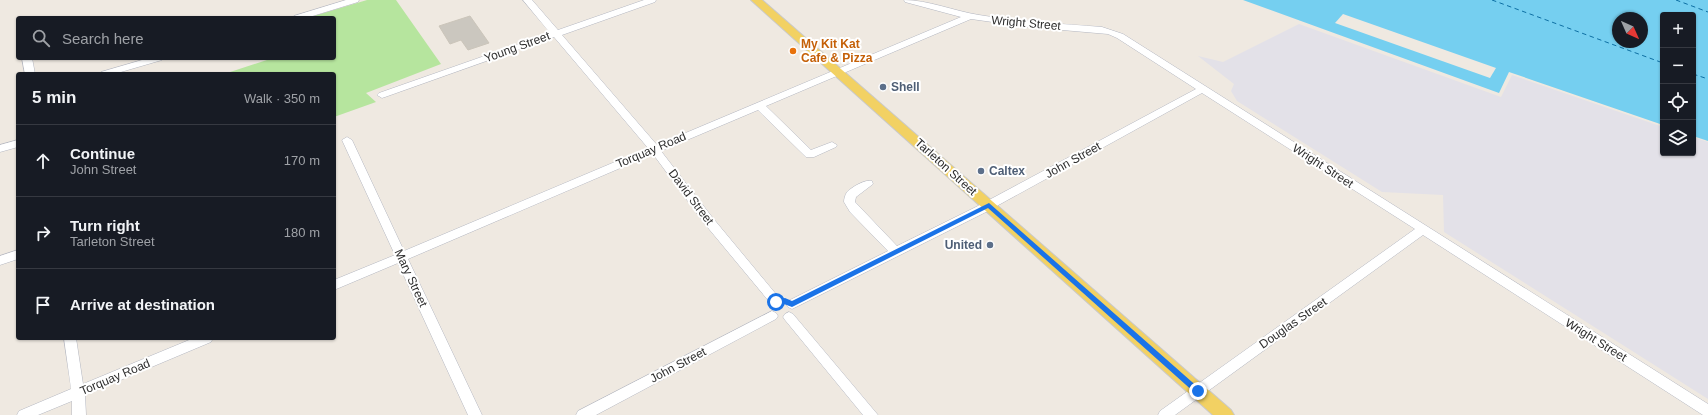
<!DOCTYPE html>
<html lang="en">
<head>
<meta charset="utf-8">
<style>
  body { margin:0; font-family:Helvetica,sans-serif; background:#20242c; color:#f1f3f6 }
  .controls { position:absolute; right:12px; top:12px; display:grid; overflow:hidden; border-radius:4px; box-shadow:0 1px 3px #0004 }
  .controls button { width:36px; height:36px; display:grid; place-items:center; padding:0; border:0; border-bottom:1px solid #363941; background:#171b24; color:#f1f3f6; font:20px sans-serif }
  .compass { position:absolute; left:1612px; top:12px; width:36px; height:36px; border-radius:50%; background:#171b24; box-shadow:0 1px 3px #0004; rotate:135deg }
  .stop { position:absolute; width:12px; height:12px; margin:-9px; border:3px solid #1a73e8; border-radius:50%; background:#fff }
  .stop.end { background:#1a73e8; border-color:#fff; box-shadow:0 1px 4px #0008 }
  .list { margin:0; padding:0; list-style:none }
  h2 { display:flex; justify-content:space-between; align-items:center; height:52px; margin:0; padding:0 16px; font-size:17px }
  h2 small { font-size:13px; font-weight:400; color:#9ea1a6 }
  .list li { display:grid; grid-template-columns:26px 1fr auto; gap:12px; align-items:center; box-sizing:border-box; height:72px; padding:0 16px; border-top:1px solid #363941 }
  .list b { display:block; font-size:15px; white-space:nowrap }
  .list p { margin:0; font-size:13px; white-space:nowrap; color:#9ea1a6 }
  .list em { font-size:13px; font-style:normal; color:#9ea1a6 }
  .icon { flex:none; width:22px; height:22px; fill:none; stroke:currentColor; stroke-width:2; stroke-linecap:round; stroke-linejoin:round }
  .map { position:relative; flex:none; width:1708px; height:415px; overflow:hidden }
  .search { position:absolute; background:#171b24; box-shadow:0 1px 3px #0004; left:16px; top:16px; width:320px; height:44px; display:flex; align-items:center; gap:10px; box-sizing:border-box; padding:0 14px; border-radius:4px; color:#9ea1a6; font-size:15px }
  .panel { position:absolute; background:#171b24; box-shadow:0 1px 3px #0004; left:16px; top:72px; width:320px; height:268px; border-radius:4px }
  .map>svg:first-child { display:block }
</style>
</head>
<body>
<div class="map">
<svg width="1708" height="415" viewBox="0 0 1708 415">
  <rect width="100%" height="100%" fill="#efe9e1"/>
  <polygon fill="#e3e1e8" points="1299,24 1501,97 1512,75 1663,127 1663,153 1693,153 1693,137 1708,142 1708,399 1444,232 1443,195 1382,192 1237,101 1231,91 1234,84 1198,56 1223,62"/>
  <polygon fill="#b6e59e" points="367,0 396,0 441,64 366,93 376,102 334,117 334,74 224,74 273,58 334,58 334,18 307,18"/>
  <path fill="#75cff0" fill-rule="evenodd" d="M1243,0h465v141l-15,-5v-121h-30v110l-154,-53 -10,21zM1618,18h24v24h-24z"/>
  <polygon fill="#efe9e1" points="1343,14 1496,68 1490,78 1335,23"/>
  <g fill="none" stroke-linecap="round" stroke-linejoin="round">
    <g stroke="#0d6fa3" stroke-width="1" stroke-dasharray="4.5 3.5" stroke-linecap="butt">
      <polyline points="1492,0 1663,63"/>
      <polyline points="1676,0 1708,12"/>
      <polyline points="1693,74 1708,79"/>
    </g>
  </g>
  <polygon fill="#cbc7bf" stroke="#cbc5ba" points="470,16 489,43 468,50 461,40 450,44 439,26"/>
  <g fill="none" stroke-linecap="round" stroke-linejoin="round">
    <g stroke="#b4b7c1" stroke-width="1">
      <g id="minor">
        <polygon points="346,0 359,0 358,2 306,18 293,18 294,16"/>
        <path d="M523,0h9l26,30 86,-30h12l-1,2 -93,33 95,110 304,-128 -56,-15 -1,-2c24,0 50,11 75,15 41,7 82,9 123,12l21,7 585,370v11h-5l-280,-180 -248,180h-17l2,-4 255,-182 -213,-136 -218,120 -192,96 -4,-2 -2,-3 2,-3 100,-50 -38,-39 -6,-10c0,-3 1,-7 3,-10 5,-5 18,-13 25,-11l1,3 -17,13 -1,5 42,44 79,-39 220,-118 -79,-51 -9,-4 -80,-7 -57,-8 -205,87 45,44 21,-8 5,3 -1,2 -22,10h-8l-48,-47 -97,41 51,66 68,82 2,3 -2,3 -4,2 -4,-2 -68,-82 -51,-69 -245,105 74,156h-14l-70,-152 -64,27v-10l61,-25 -53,-115 5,-3 5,3 52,111 244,-103 -94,-111 -169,60 -3,1 -5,-3 2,-2 171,-60z"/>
        <polygon points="22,58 32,58 35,74 25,74"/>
        <polygon points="149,58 164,58 162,60 114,74 99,74 101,72"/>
        <polygon points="18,140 18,147 0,152 0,145"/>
        <polygon points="18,250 18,259 0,265 0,256"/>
        <polygon points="772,311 776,313 778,316 776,319 596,415 576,415 578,411"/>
        <polygon points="789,312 793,314 878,415 863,415 785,320 783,317 785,314"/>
        <polygon points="64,338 76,338 83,384 194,338 213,338 211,342 85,395 86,415 72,415 72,401 38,415 17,415 19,411 71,389"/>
      </g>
    </g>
    <g stroke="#c9c9c9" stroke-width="2">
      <polygon id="major" points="751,0 762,0 1231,410 1234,415 1213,415"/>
    </g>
    <use href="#minor" fill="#fff" fill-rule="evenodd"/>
    <use href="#major" fill="#f2d163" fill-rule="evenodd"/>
  </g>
  <polygon fill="#1a73e8" points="989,203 1200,389 1200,393 1195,393 988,208 794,306 792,307 784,304 776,305 772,302 773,301 785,298 792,301"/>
  <circle fill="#e8710a" stroke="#fff" stroke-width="1.5" cx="793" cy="51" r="4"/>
  <g fill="#5c6f8a" stroke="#fff" stroke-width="1.5">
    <circle cx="883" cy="87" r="4"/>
    <circle cx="981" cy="171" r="4"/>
    <circle cx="990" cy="245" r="4"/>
  </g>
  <g text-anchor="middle" stroke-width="4" stroke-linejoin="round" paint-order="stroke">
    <g font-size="12" fill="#2e2e2e" stroke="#fff">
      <text transform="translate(1026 23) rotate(5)" y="4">Wright Street</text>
      <text transform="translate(517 47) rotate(-20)" y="4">Young Street</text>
      <text transform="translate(651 150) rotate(-23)" y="4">Torquay Road</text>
      <text transform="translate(1073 160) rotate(-29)" y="4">John Street</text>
      <text transform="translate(1323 166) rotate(33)" y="4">Wright Street</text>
      <text transform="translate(946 167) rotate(42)" y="4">Tarleton Street</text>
      <text transform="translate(691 197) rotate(53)" y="4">David Street</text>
      <text transform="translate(411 278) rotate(65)" y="4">Mary Street</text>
      <text transform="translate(1293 323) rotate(-35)" y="4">Douglas Street</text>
      <text transform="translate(1596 340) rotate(32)" y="4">Wright Street</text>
      <text transform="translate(678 365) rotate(-28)" y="4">John Street</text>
      <text transform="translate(115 377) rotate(-23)" y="4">Torquay Road</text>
    </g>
    <g font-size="12" font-weight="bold" fill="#c56008" stroke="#fff" text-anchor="start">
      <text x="801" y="48">My Kit Kat<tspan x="801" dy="14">Cafe &amp; Pizza</tspan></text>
    </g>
    <g font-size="12" font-weight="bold" fill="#4e5e75" stroke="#fff" text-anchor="start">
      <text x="891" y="91">Shell</text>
      <text x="989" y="175">Caltex</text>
      <text x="982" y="249" text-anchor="end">United</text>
    </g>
  </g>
</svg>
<div class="controls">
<button>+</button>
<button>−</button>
<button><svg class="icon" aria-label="locate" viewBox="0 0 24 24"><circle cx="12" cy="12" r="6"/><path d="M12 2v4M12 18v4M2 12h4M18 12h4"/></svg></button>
<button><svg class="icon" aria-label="layers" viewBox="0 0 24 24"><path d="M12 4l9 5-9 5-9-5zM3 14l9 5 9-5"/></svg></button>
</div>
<svg class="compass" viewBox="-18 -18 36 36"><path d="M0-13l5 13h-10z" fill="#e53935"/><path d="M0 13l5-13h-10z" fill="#9ea1a6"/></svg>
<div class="stop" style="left:776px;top:302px"></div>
<div class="stop end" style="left:1198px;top:391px"></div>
<div class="search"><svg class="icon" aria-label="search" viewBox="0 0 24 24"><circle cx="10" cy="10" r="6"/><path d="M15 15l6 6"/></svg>Search here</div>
<section class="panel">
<h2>5 min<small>Walk · 350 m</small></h2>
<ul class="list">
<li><svg class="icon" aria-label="ahead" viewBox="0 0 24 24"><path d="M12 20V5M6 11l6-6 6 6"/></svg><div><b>Continue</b><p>John Street</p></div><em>170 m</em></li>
<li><svg class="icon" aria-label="right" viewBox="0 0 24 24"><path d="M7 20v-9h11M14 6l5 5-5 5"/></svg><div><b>Turn right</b><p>Tarleton Street</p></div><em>180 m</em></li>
<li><svg class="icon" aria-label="arrive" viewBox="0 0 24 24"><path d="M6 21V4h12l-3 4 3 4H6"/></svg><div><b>Arrive at destination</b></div></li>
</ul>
</section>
</div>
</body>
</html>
